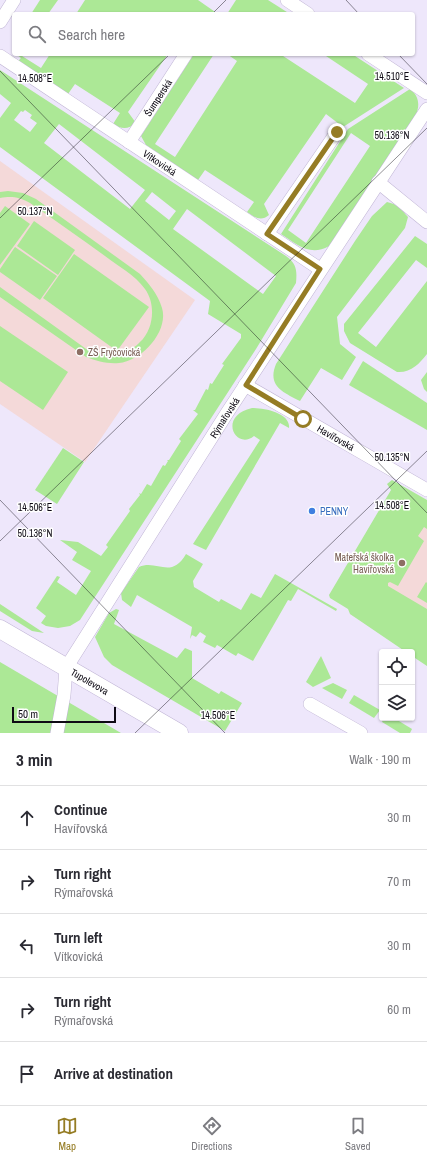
<!DOCTYPE html>
<html lang="en">
<head>
<meta charset="utf-8">
<style>
  body { margin:0; font-family:"Archivo Narrow",sans-serif; background:#f2f2f3; color:#2b2b33 }
  .controls { position:absolute; right:12px; bottom:12px; display:grid; overflow:hidden; border-radius:4px; box-shadow:0 1px 3px #0004 }
  .controls button { width:36px; height:36px; display:grid; place-items:center; padding:0; border:0; border-bottom:1px solid #e1e1e2; background:#fff; color:#2b2b33; font:20px sans-serif }
  .scale { position:absolute; left:12px; bottom:10px; width:104px; box-sizing:border-box; padding-left:4px; border:2px solid #0e0a14; border-top:0; font-size:11px; line-height:14px; white-space:nowrap; color:#0e0a14; -webkit-text-stroke:3px #fff; paint-order:stroke }
  .stop { position:absolute; width:12px; height:12px; margin:-9px; border:3px solid #957c24; border-radius:50%; background:#fff }
  .stop.end { background:#957c24; border-color:#fff; box-shadow:0 1px 4px #0008 }
  .list { margin:0; padding:0; list-style:none }
  h2 { display:flex; justify-content:space-between; align-items:center; height:52px; margin:0; padding:0 16px; font-size:17px }
  h2 small { font-size:13px; font-weight:400; color:#7c7c81 }
  .list li { display:grid; grid-template-columns:26px 1fr auto; gap:12px; align-items:center; box-sizing:border-box; height:64px; padding:0 16px; border-top:1px solid #e1e1e2 }
  .list b { display:block; font-size:15px; white-space:nowrap }
  .list p { margin:0; font-size:13px; white-space:nowrap; color:#7c7c81 }
  .list em { font-size:13px; font-style:normal; color:#7c7c81 }
  .icon { flex:none; width:22px; height:22px; fill:none; stroke:currentColor; stroke-width:2; stroke-linecap:round; stroke-linejoin:round }
  .map { position:relative; flex:none; width:427px; height:733px; overflow:hidden }
  .search { position:absolute; background:#fff; box-shadow:0 1px 3px #0004; left:12px; right:12px; top:12px; height:44px; display:flex; align-items:center; gap:10px; box-sizing:border-box; padding:0 14px; border-radius:4px; color:#7c7c81; font-size:15px }
  .sheet { height:372px; background:#fff }
  nav { display:flex; justify-content:space-around; align-items:center; box-sizing:border-box; height:56px; border-top:1px solid #e1e1e2; background:#fff; font-size:11px; color:#7c7c81 }
  nav a { display:grid; justify-items:center; gap:2px }
  nav .on { color:#957c24 }
  .map>svg:first-child { display:block }
</style>
</head>
<body>
<div class="map">
<svg width="427" height="733" viewBox="0 0 427 733">
  <rect width="100%" height="100%" fill="#eee7fb"/>
  <g fill="#f4d9d9">
    <polygon points="0,161 195,300 85,462 0,404"/>
    <polygon points="427,518 427,664 412,652 350,614"/>
  </g>
  <g fill="#ace896" fill-rule="evenodd">
    <polygon points="40,0 58,0 48,14 31,14"/>
    <polygon points="85,0 198,0 218,14 76,14"/>
    <polygon points="236,0 268,0 290,14 227,14"/>
    <path d="M16,54h7l-1,2 19,12 9,-14h118l-40,58 8,11c-8,7 -15,6 -23,1l7,-11 -45,-29 -7,10 -50,-33 3,-3z"/>
    <path d="M194,54h20l-59,90 20,13 62,-96 -10,-7h53l75,49 13,-19 -45,-30h29l52,34 -61,39 -17,-13 -62,90 5,11c-8,7 -15,2 -22,-3l7,-10 -49,-32 -7,10 -52,-35 -5,-9z"/>
    <path d="M0,70l286,186c11,8 11,15 10,27l-40,66 -176,271 -10,6 -12,2 -12,-2 -5,-3 5,-7 -10,-8 21,-32 3,1 -3,5 19,13 15,-24 -19,-11 5,-8 -17,-12 18,2 23,14 7,-9 -2,-2 24,-34 -1,-2 11,-14 -1,-2 2,1 6,-10 4,2 12,-21 2,1 3,-5 -1,-1h2l12,-19 -2,-2 19,-25 -5,-4h2l11,-21 2,1 2,-7 2,1 12,-19 -2,-1 19,-26v-4l-33,-20 2,-13 -210,-154v-29l11,-15 -11,-9zM25,110l7,5 -2,3 7,5 -7,9 -16,-12 7,-9 2,1zM59,124l86,66 -15,19 -86,-66zM152,192l24,19 -7,9 -24,-19zM187,209l89,67 -13,18 -90,-65z"/>
    <path d="M410,89c9,7 10,16 6,26l-87,131c-19,11 -33,-2 -48,-12l67,-105zM351,133l19,13 -64,97 -18,-13z"/>
    <path d="M8,191l15,2 13,6 104,75c9,10 18,20 22,34 7,23 -20,53 -43,55 -12,1 -22,-2 -33,-6l-86,-60v-10l89,64c18,5 37,6 51,-9 14,-13 16,-38 5,-53 -10,-14 -27,-23 -40,-33 -25,-18 -50,-36 -75,-53 -11,-6 -18,-7 -30,-5v-6z"/>
    <path d="M387,202c10,2 14,7 21,15l-3,11 -68,89 3,27 16,13 -14,23 -21,-12 -21,33c-17,-9 -33,-15 -24,-37l79,-123 17,-25z"/>
    <polygon points="5,206 30,224 0,265 0,213"/>
    <polygon points="34,221 75,250 58,275 17,246"/>
    <path d="M415,236l12,8v24l-11,-8 -58,73 18,14 51,-66v73c-8,10 -16,19 -30,18l-47,-29 -6,-12v-7z"/>
    <polygon points="15,247 57,276 40,300 0,272 0,269"/>
    <polygon points="74,254 149,307 117,351 43,298"/>
    <polygon points="0,326 68,372 43,410 0,381"/>
    <polygon points="363,361 427,403 427,430 349,385"/>
    <polygon points="427,372 427,392 424,389 421,380"/>
    <path d="M252,408c12,0 39,5 37,20l-9,-5 -74,127 -13,-6 67,-104 -6,-4c-18,15 -37,-20 -2,-28z"/>
    <polygon points="63,448 84,462 57,504 35,490"/>
    <polygon points="392,480 427,500 427,529 424,527 418,536 424,541 398,586 390,582 388,583 388,586 427,609 427,666 412,656 412,652 406,652 350,614 348,609 330,598 329,595 391,490 387,484"/>
    <path d="M186,554l17,10 -10,17 1,6 25,15 2,-3 20,11 10,-17 10,5 14,-24 62,35 -1,2 -38,-22 -7,12 -3,-1 -35,61 -15,-8 -2,3 -19,-11 -2,3 -12,-6 3,-6 -6,-4 -4,5 -4,-2 -2,4 2,-12 -55,-32 -6,12 -9,-7 -1,-7 18,-26c18,-8 32,13 47,-13z"/>
    <polygon points="426,582 427,583 427,603 417,597"/>
    <polygon points="0,604 44,633 32,631 0,611"/>
    <polygon points="116,609 119,610 114,624 177,658 185,648 192,651 192,678 219,694 221,691 242,703 225,731 112,665 104,657 95,637 109,613"/>
    <polygon points="321,656 331,678 313,687 306,682"/>
    <polygon points="0,662 121,733 0,733"/>
    <polygon points="333,683 347,690 342,699 322,688"/>
    <polygon points="354,695 380,710 374,718 349,703"/>
    <polygon points="384,718 394,718 412,729 410,733 400,733 382,722"/>
  </g>
  <g fill="none" stroke-linecap="round" stroke-linejoin="round">
    <g stroke="#c0b5d5" stroke-width="14">
      <g id="minor">
        <polyline points="287,0 308,14"/>
        <polyline points="0,22 14,0"/>
        <polyline points="368,54 427,93"/>
        <path id="s1" d="M0,56l320,213"/>
        <path id="s2" d="M129,142l57,-88"/>
        <polyline points="378,182 427,222"/>
        <polyline points="267,234 337,132"/>
        <path id="s3" d="M245,385l182,105"/>
        <polyline points="310,704 361,733"/>
        <path id="s4" d="M57,733l7,-38 2,-27 161,-255 200,-304"/>
      </g>
    </g>
    <g stroke="#c0b5d5" stroke-width="19">
      <g id="secondary">
        <path id="s5" d="M0,629l179,104"/>
      </g>
    </g>
    <use href="#minor" stroke="#fff" stroke-width="13"/>
    <use href="#secondary" stroke="#fff" stroke-width="18"/>
  </g>
  <g fill="none" stroke-linecap="round" stroke-linejoin="round">
    <polyline stroke="#957c24" stroke-width="5" points="303,419 246,385 320,269 267,234 337,132"/>
  </g>
  <path fill="none" stroke="#0e0a14" stroke-width="1" stroke-opacity="0.45" d="M346,0l13,14M212,14l14,-14M398,54l29,30M0,71l427,442M0,218l170,-164M0,500l225,233M0,541l427,-413M135,733l292,-282"/>
  <g fill="#8d6e63" stroke="#fff" stroke-width="1.5">
    <circle cx="80" cy="352" r="4"/>
    <circle cx="402" cy="563" r="4"/>
  </g>
  <circle fill="#3f7fe0" stroke="#fff" stroke-width="1.5" cx="312" cy="511" r="4"/>
  <g text-anchor="middle" stroke-width="3" stroke-linejoin="round" paint-order="stroke">
    <g font-size="10" fill="#0e0a14" stroke="#fff">
      <text dy="4" stroke="none"><textPath href="#s2" startOffset="53">Šumperská</textPath></text>
      <text dy="4" stroke="none"><textPath href="#s1" startOffset="192">Vítkovická</textPath></text>
      <text dy="4" stroke="none"><textPath href="#s4" startOffset="362">Rýmařovská</textPath></text>
      <text dy="4" stroke="none"><textPath href="#s3" startOffset="105">Havířovská</textPath></text>
      <text dy="4" stroke="none"><textPath href="#s5" startOffset="104">Tupolevova</textPath></text>
    </g>
    <g font-size="10" fill="#785e54" stroke="#fff" text-anchor="start">
      <text x="88" y="356">ZŠ Fryčovická</text>
      <text x="394" y="561" text-anchor="end">Mateřská školka<tspan x="394" dy="12">Havířovská</tspan></text>
    </g>
    <g font-size="10" fill="#366cbe" stroke="#fff" text-anchor="start">
      <text x="320" y="515">PENNY</text>
    </g>
  </g>
  <g font-size="10" text-anchor="middle" fill="#0e0a14" stroke="#fff" stroke-width="3" stroke-linejoin="round" paint-order="stroke">
    <text x="392" y="80">14.510°E</text>
    <text x="35" y="82">14.508°E</text>
    <text x="392" y="139">50.136°N</text>
    <text x="35" y="215">50.137°N</text>
    <text x="392" y="461">50.135°N</text>
    <text x="392" y="509">14.508°E</text>
    <text x="35" y="511">14.506°E</text>
    <text x="35" y="537">50.136°N</text>
    <text x="218" y="719">14.506°E</text>
  </g>
</svg>
<div class="controls">
<button><svg class="icon" aria-label="locate" viewBox="0 0 24 24"><circle cx="12" cy="12" r="6"/><path d="M12 2v4M12 18v4M2 12h4M18 12h4"/></svg></button>
<button><svg class="icon" aria-label="layers" viewBox="0 0 24 24"><path d="M12 4l9 5-9 5-9-5zM3 14l9 5 9-5"/></svg></button>
</div>
<div class="scale">50 m</div>
<div class="stop" style="left:303px;top:419px"></div>
<div class="stop end" style="left:337px;top:132px"></div>
<div class="search"><svg class="icon" aria-label="search" viewBox="0 0 24 24"><circle cx="10" cy="10" r="6"/><path d="M15 15l6 6"/></svg>Search here</div>
</div>
<section class="sheet">
<h2>3 min<small>Walk · 190 m</small></h2>
<ul class="list">
<li><svg class="icon" aria-label="ahead" viewBox="0 0 24 24"><path d="M12 20V5M6 11l6-6 6 6"/></svg><div><b>Continue</b><p>Havířovská</p></div><em>30 m</em></li>
<li><svg class="icon" aria-label="right" viewBox="0 0 24 24"><path d="M7 20v-9h11M14 6l5 5-5 5"/></svg><div><b>Turn right</b><p>Rýmařovská</p></div><em>70 m</em></li>
<li><svg class="icon" aria-label="left" viewBox="0 0 24 24"><path d="M17 20v-9H6M10 6l-5 5 5 5"/></svg><div><b>Turn left</b><p>Vítkovická</p></div><em>30 m</em></li>
<li><svg class="icon" aria-label="right" viewBox="0 0 24 24"><path d="M7 20v-9h11M14 6l5 5-5 5"/></svg><div><b>Turn right</b><p>Rýmařovská</p></div><em>60 m</em></li>
<li><svg class="icon" aria-label="arrive" viewBox="0 0 24 24"><path d="M6 21V4h12l-3 4 3 4H6"/></svg><div><b>Arrive at destination</b></div></li>
</ul>
</section>
<nav>
<a class="on"><svg class="icon" aria-label="map" viewBox="0 0 24 24"><path d="M3 6l6-2 6 2 6-2v14l-6 2-6-2-6 2zM9 4v14M15 6v14"/></svg>Map</a>
<a><svg class="icon" aria-label="directions" viewBox="0 0 24 24"><path d="M12 3l9 9-9 9-9-9zM9 14v-3h6M13 9l2 2-2 2"/></svg>Directions</a>
<a><svg class="icon" aria-label="saved" viewBox="0 0 24 24"><path d="M7 4h10v16l-5-4-5 4z"/></svg>Saved</a>
</nav>
</body>
</html>
